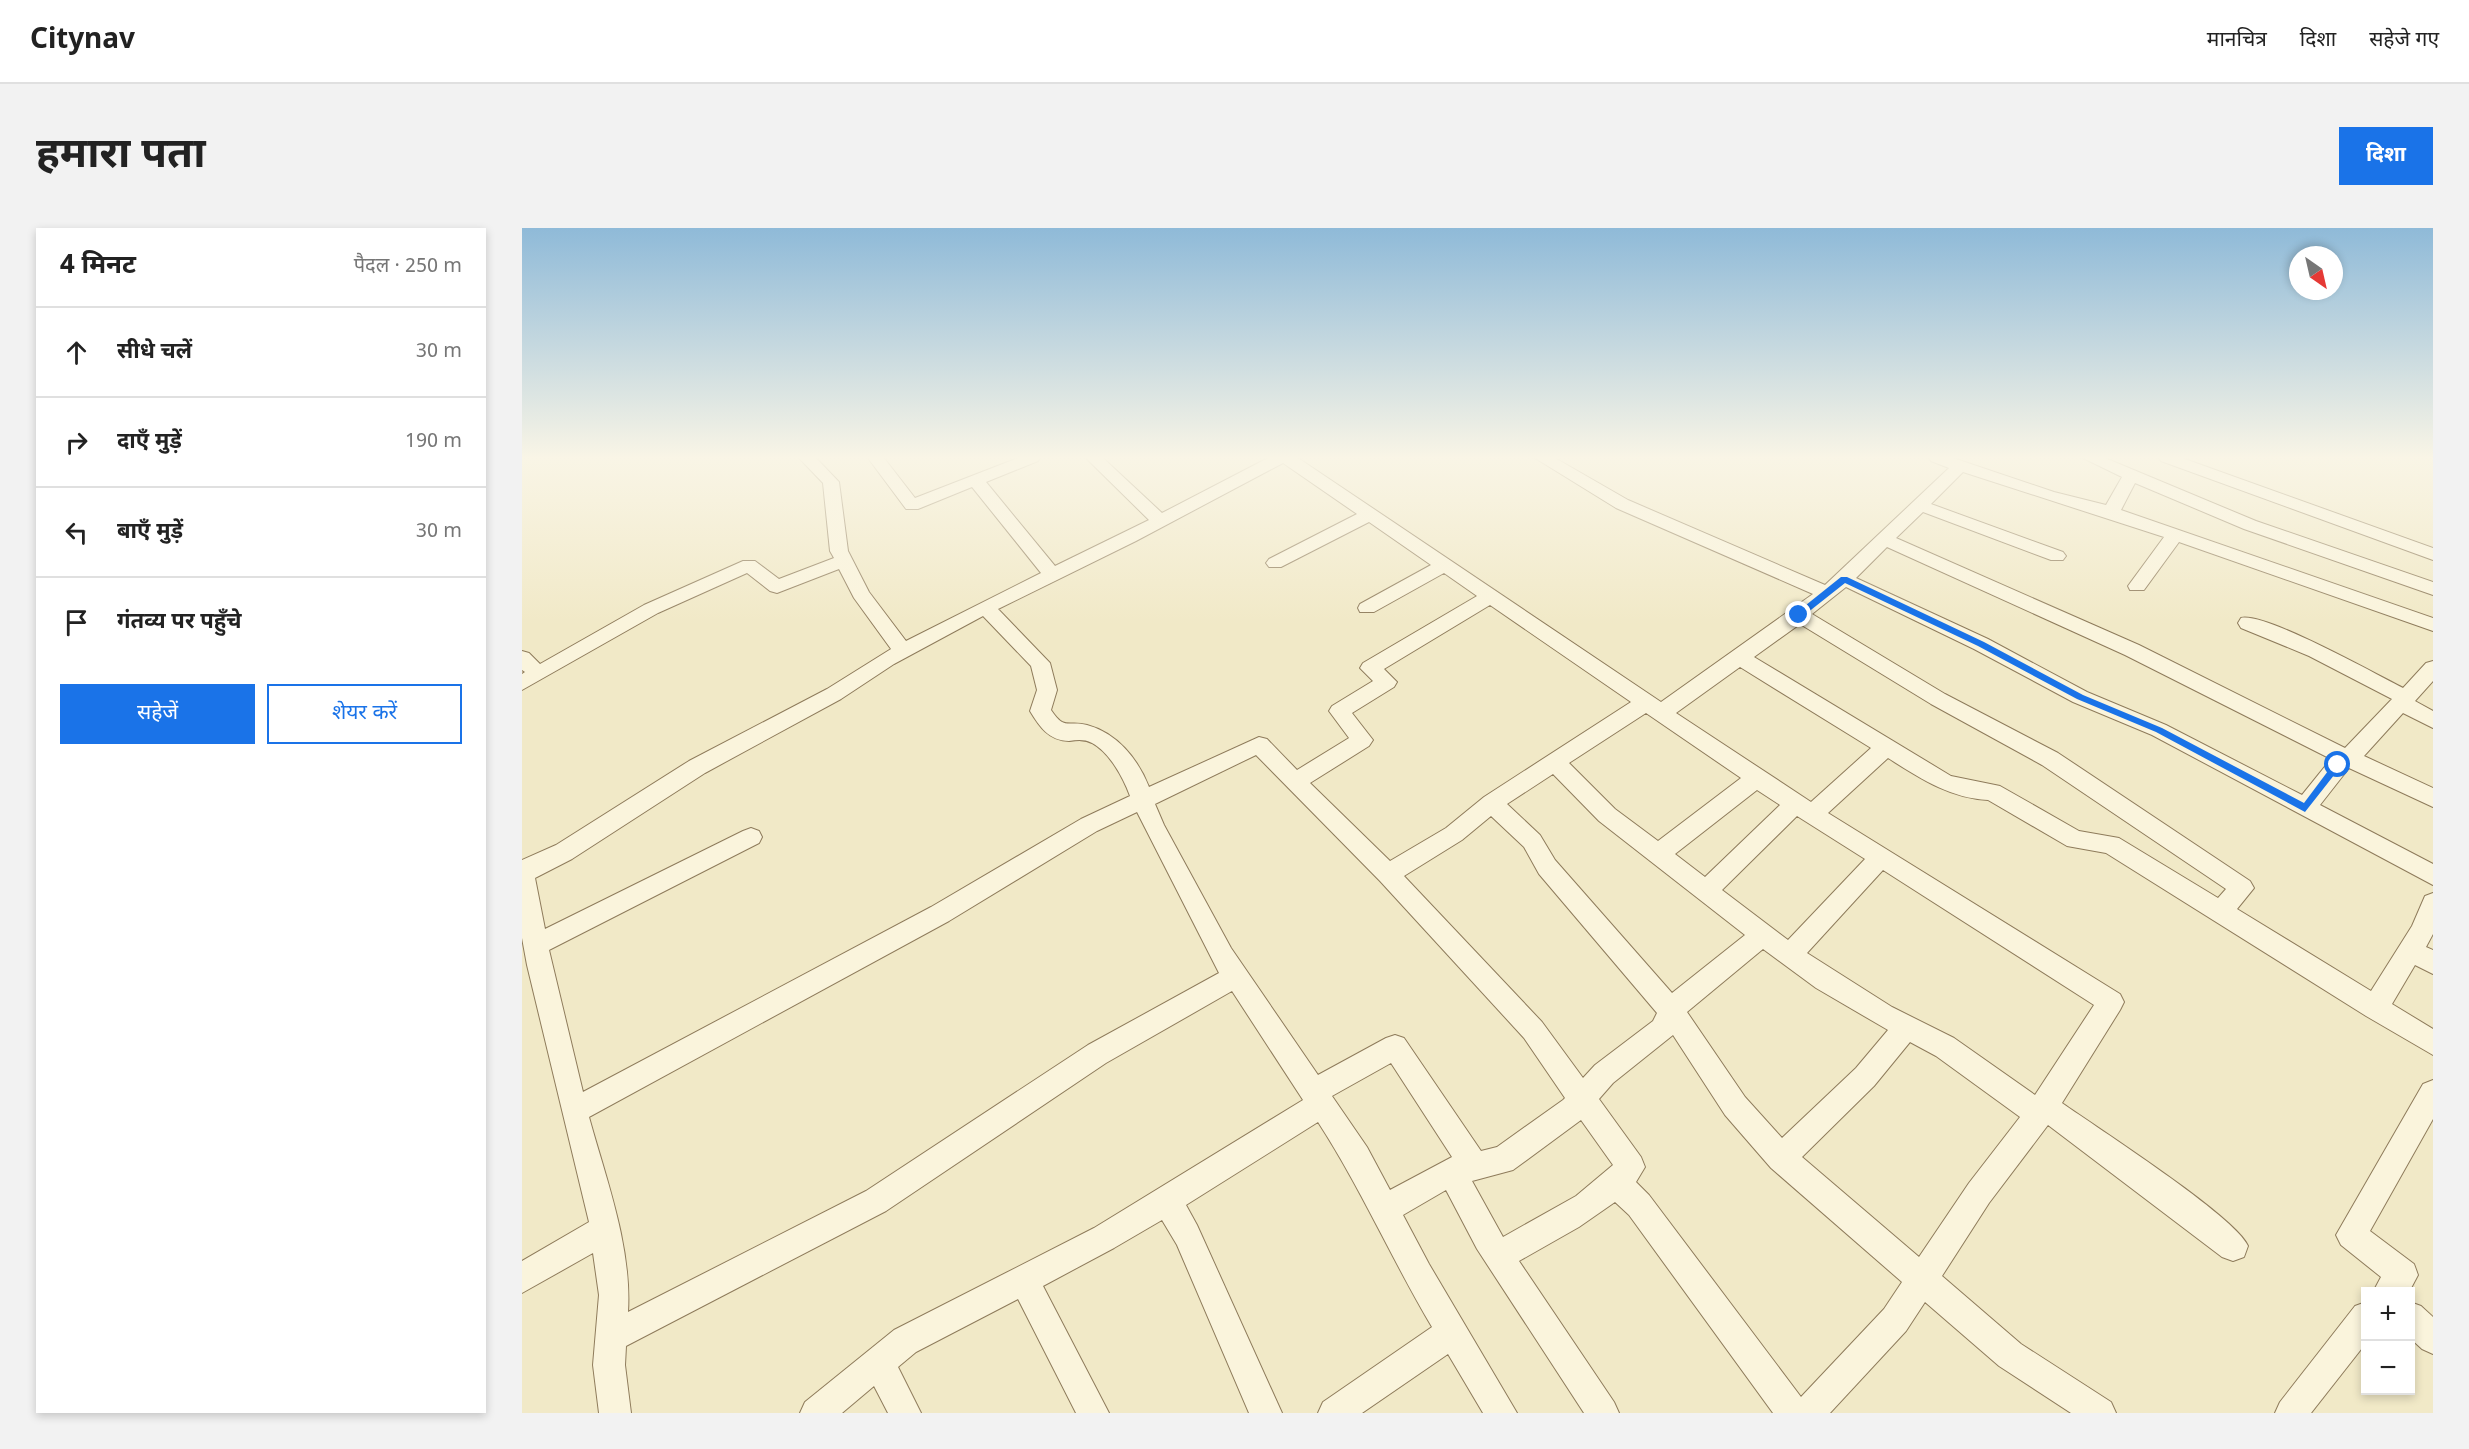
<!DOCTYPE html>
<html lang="hi">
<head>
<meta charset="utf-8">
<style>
  body { margin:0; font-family:Georgia,"Noto Sans Devanagari",serif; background:#f2f2f2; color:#222 }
  .controls { position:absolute; right:18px; bottom:18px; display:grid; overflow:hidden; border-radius:0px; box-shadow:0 3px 9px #0003 }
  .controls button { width:54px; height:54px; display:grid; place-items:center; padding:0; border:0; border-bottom:2px solid #e0e0e0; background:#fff; color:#222; font:30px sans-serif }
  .compass { position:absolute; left:1767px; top:18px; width:54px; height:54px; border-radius:50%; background:#fff; box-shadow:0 3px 9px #0003; rotate:146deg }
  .stop { position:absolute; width:18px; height:18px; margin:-14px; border:4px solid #1a73e8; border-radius:50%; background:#fff }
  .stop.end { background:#1a73e8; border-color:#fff; box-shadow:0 2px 6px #0008 }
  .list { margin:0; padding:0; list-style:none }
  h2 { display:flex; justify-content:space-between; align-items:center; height:78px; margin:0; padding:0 24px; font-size:26px }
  h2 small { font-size:20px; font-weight:400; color:#767676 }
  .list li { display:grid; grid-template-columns:39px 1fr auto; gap:18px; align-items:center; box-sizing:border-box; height:90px; padding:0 24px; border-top:2px solid #e0e0e0 }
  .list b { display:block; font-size:22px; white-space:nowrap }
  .list em { font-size:20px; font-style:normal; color:#767676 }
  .actions { display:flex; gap:12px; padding:18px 24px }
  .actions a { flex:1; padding:14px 0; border:2px solid #1a73e8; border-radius:0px; text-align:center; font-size:21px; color:#1a73e8 }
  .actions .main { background:#1a73e8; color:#fff }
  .icon { flex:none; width:33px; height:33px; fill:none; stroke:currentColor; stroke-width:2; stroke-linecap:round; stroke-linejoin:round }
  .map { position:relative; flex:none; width:1911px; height:1185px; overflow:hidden; border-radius:0px }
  header { display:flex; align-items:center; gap:36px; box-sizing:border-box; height:84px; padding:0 30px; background:#fff; border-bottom:2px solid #e0e0e0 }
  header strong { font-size:28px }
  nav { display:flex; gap:33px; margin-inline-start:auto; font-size:21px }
  .intro { display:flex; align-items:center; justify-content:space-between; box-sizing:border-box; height:144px; padding:0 36px }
  h1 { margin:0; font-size:42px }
  .button { padding:15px 27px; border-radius:0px; background:#1a73e8; color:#fff; font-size:21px; font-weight:700 }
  main { display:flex; gap:36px; padding:0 36px }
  aside { flex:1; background:#fff; border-radius:0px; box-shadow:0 3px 9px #0003 }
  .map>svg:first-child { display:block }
</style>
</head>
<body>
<header>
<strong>Citynav</strong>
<nav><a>मानचित्र</a><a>दिशा</a><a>सहेजे गए</a></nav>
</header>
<div class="intro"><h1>हमारा पता</h1><a class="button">दिशा</a></div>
<main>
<aside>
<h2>4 मिनट<small>पैदल · 250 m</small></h2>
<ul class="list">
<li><svg class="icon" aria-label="ahead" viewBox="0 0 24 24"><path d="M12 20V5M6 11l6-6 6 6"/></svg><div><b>सीधे चलें</b></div><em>30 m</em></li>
<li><svg class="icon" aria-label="right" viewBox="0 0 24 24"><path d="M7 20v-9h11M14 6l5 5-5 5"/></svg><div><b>दाएँ मुड़ें</b></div><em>190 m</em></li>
<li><svg class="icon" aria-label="left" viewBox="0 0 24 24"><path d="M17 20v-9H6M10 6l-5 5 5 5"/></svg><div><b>बाएँ मुड़ें</b></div><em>30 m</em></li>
<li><svg class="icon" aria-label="arrive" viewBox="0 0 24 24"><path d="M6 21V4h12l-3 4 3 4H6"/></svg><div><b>गंतव्य पर पहुँचे</b></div></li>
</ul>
<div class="actions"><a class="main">सहेजें</a><a>शेयर करें</a></div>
</aside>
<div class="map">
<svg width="1911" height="1185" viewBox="0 0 1911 1185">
  <rect width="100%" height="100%" fill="#f1e9c7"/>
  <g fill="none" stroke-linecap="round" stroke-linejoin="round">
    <g stroke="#8e7b5b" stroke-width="2">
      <g id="street">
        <path d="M277,230h17l23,24 9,69 21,41 37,49 135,-68 -69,-86 -54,22h-12l-38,-51h16l31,40 103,-40h22l-2,3 -52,21 69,84 94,-46 -63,-62h17l59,55 106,-55h30l363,244 152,-108 -197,-86 -81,-50h20l73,42 197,85 124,-117 -18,-7 -2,-3h24l101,34 52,13 16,-28 -39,-19h22l151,63 177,61v13l-189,-66 -109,-46 -14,27 312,108v13l-254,-89 -35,48h-14l-2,-4 36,-49 -201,-65 -32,32 132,48 3,4 -3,4h-12l-128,-48 -27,26 243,107 206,103 47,-49 -83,-43 -68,-28 -3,-5 3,-5c24,-6 135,56 162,70l23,-25 7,-2v20l-18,20 18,10v17l-30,-15 -39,43 69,32v19l-84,-39 -29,37 113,59v21l-281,-150 -79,-33 -99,-53 -128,-62 -34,27 133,80 113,59 192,128 4,7 -17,21 134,82 41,-65 13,-30 8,-3v41l-7,13 7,3v24l-18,-9 -23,39 41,25v26l-67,-39 -260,-163 -39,-7 -79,-46c-39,-2 -68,-22 -100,-42l-60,55 292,181 4,8 -4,8 -58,93c34,24 174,114 186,143l-4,11 -11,4 -11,-4 -174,-132 -59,78 -47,73 79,68 90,58 5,11h-45l-72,-47 -74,-64 -19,29 -76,82h-57l-144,-198 -14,-13 -36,25 -60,34 95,141 5,11h-35l-107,-164 -31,-59 -43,25 26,49 88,149h-34l-35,-59 -86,59h-44l5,-11 109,-75c-40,-67 -71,-139 -114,-205l-132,83 11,20 85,188h-33l-72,-168 -15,-25 -48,28 -71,38 66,127h-33l-58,-114 -102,53 -18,15 23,46h-33l-14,-27 -32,27h-42l5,-11 89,-72 200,-102 209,-128 -71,-109 -126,72 -220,148 -260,135 -1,19 6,48h-32l-6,-48 6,-70 -6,-42 -71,40v-32l67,-39 -62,-257 -5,-27v-78l34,-15 133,-84 138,-72 64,-40 -37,-51 -15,-29 -62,24 -7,-2 -23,-18 -89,40 -136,77v-16l3,-2 -3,-2v-19l7,2 11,11 104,-59 99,-44h12l24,18 55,-21 -4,-7 -7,-68zM761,235l74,51 -88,45 -3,4 3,4h12l88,-45 62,43 -71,39 -2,4 2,4h14l70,-39 33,23 -114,67 -3,5 13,13 -41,25 -3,5 20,27 -52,32 -30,-31 -8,-2 -110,50c-11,-28 -32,-54 -62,-62 -19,-5 -22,6 -36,-15l6,-20 -7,-27 -52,-54 138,-68zM1365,319l238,108 206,104 -29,36 -136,-70 -79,-33 -99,-53 -132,-61zM968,377l141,97 -147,95 -38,31 -56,33 -80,-78 59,-37 4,-6 -21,-27 42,-26 3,-5 -13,-13zM461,388l48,50 6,24 -7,21c9,15 19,30 39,30 8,-1 15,-2 23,2 18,10 31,34 38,53l-49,23 -150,88 -348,185 -34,-142 210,-107 3,-6 -3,-6 -8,-3 -8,3 -198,98 -10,-51 37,-19 133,-86 136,-74 53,-35zM1278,396l131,80 111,61 184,124 -8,9 -99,-60 -40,-7 -79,-45 -49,-10 -197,-119zM1218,439l131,81 -60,54 -135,-89zM1124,485l95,65 -83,63 -43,-32 -46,-46zM734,527l124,126 144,157 41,60 -2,2 -66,47 -16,4 -77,-113 -9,-3 -9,3 -68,37 -87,-127 -67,-123 -9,-21zM1031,546l46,47 146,114 -73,58 -117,-133 -15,-25 -33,-31zM1235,562l23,15 -75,72 -30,-23zM615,584l82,161 -131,72 -222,146 -238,121c4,-65 -22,-133 -39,-195l360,-196 148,-90zM969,588l33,31 15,27 118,139 -4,8 -58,44 -12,13 -41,-56 -138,-146 58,-36zM1275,588l68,43 -77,81 -66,-50zM1361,642l211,135 -59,90 -81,-57 -62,-31 -85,-54zM1241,721l53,39 72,42 -32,38 -74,70 -37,-41 -58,-85zM1151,807l52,80 46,53 131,114 -18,27 -83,88 -152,-202 -13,-13 9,-15 -4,-10 -42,-58 14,-16zM1388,814l26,14 84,61 -51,66 -50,74 -117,-100 72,-71zM869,835l61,94 -62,33 -23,-43 -35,-51zM1059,892l32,45 -37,31 -73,41 -31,-56 41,-11z"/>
        <polygon points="1637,230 1660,230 1911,320 1911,332 1639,233"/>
        <polygon points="1911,852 1911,891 1848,1003 1892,1036 1896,1047 1887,1064 1851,1064 1859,1049 1819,1017 1814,1007 1901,856"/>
        <polygon points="1844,1074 1844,1115 1789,1185 1753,1185 1758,1174 1833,1078"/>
        <polygon points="1888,1074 1899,1078 1911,1089 1911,1126 1900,1121 1888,1110"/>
      </g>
    </g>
    <use href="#street" fill="#faf4dc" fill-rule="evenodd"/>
  </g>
  <linearGradient id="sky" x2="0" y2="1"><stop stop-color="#8fbad8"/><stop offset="0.58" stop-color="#f9f5e6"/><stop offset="1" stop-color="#f9f5e6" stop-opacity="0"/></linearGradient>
  <rect width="1911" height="396" fill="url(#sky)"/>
  <polygon fill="#1a73e8" points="1319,349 1325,349 1462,414 1561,467 1640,500 1782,575 1812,535 1820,537 1783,584 1634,504 1555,471 1456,418 1323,355 1280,389 1274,389 1274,385"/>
</svg>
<div class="controls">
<button>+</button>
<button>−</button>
</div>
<svg class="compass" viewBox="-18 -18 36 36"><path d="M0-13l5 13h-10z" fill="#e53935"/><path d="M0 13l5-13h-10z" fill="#767676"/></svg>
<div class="stop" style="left:1816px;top:537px"></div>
<div class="stop end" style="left:1277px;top:387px"></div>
</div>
</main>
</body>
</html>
